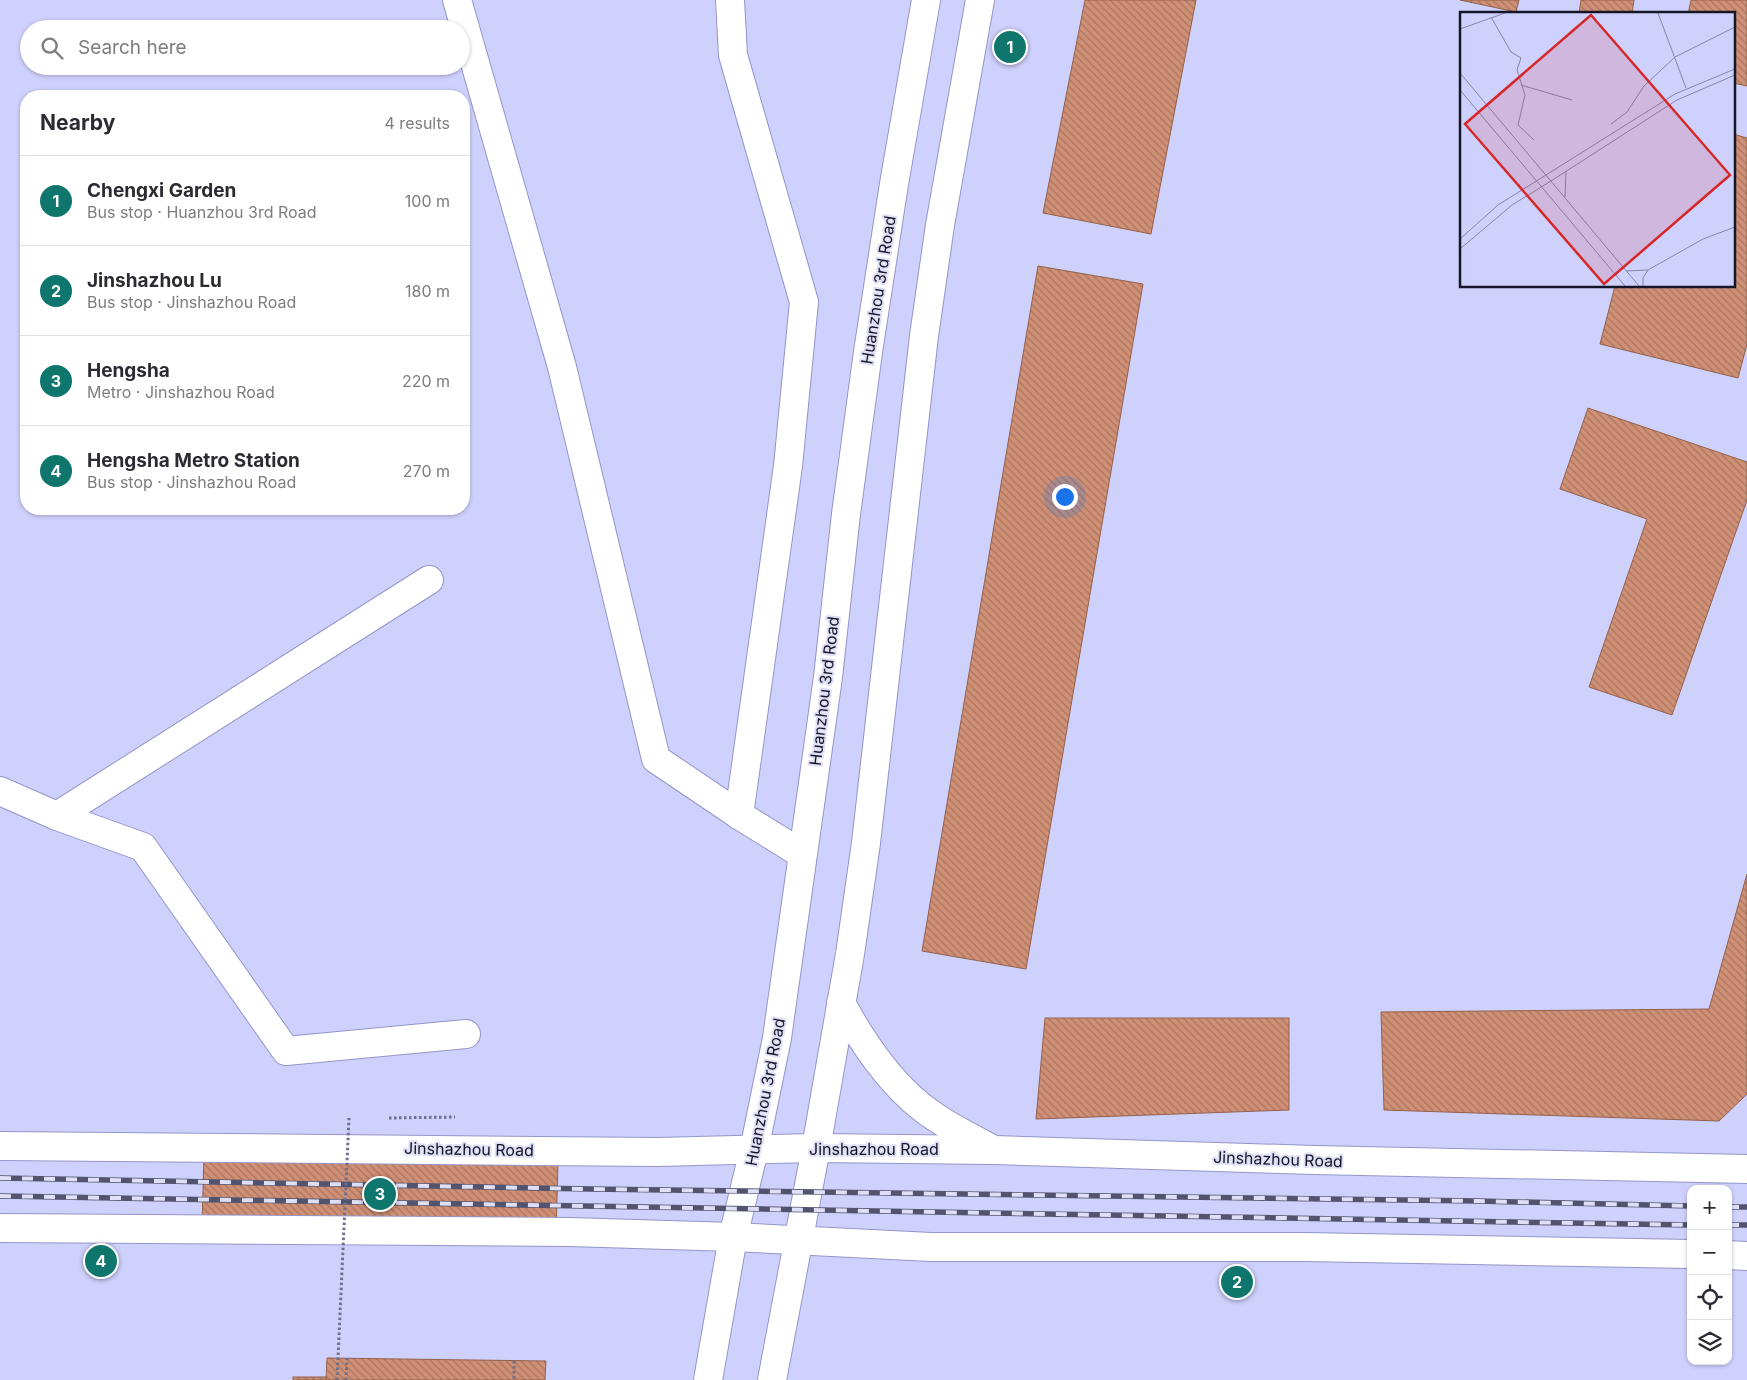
<!DOCTYPE html>
<html lang="en">
<head>
<meta charset="utf-8">
<style>
  body { margin:0; font-family:Inter,sans-serif; background:#f7f7f7; color:#2b2b33 }
  .controls { position:absolute; right:15px; bottom:15px; display:grid; overflow:hidden; border-radius:10px; box-shadow:0 1px 4px #0004 }
  .controls button { width:45px; height:45px; display:grid; place-items:center; padding:0; border:0; border-bottom:1px solid #e1e1e2; background:#fff; color:#2b2b33; font:25px sans-serif }
  .you { position:absolute; left:1064px; top:496px; width:18px; height:18px; margin:-12px; border:4px solid #fff; border-radius:50%; background:#1a73e8; box-shadow:0 0 0 8px #1a73e833 }
  .badge { display:grid; place-items:center; width:32px; height:32px; border-radius:50%; background:#0f766e; color:#fff; font-size:16px; font-weight:700 }
  .pin { position:absolute; translate:-50% -50%; border:2px solid #fff; box-shadow:0 1px 5px #0006 }
  .list { margin:0; padding:0; list-style:none }
  h2 { display:flex; justify-content:space-between; align-items:center; height:65px; margin:0; padding:0 20px; font-size:21px }
  h2 small { font-size:16px; font-weight:400; color:#7c7c81 }
  .list li { display:grid; grid-template-columns:32px 1fr auto; gap:15px; align-items:center; box-sizing:border-box; height:90px; padding:0 20px; border-top:1px solid #e1e1e2 }
  .list b { display:block; font-size:19px; white-space:nowrap }
  .list p { margin:0; font-size:16px; white-space:nowrap; color:#7c7c81 }
  .list em { font-size:16px; font-style:normal; color:#7c7c81 }
  .icon { flex:none; width:28px; height:28px; fill:none; stroke:currentColor; stroke-width:2; stroke-linecap:round; stroke-linejoin:round }
  .map { position:relative; flex:none; width:1747px; height:1380px; overflow:hidden }
  .search { position:absolute; background:#fff; box-shadow:0 1px 4px #0004; left:20px; top:20px; width:450px; height:55px; display:flex; align-items:center; gap:12px; box-sizing:border-box; padding:0 18px; border-radius:28px; color:#7c7c81; font-size:19px }
  .panel { position:absolute; background:#fff; box-shadow:0 1px 4px #0004; left:20px; top:90px; width:450px; height:425px; border-radius:20px }
  .map>svg:first-child { display:block }
</style>
</head>
<body>
<div class="map">
<svg width="1747" height="1380" viewBox="0 0 1747 1380">
  <defs>
    <pattern id="building-back-hatch" width="6" height="6" patternUnits="userSpaceOnUse" patternTransform="scale(1.25)"><rect width="6" height="6" fill="#d09075"/><path d="M-1 5l2 2M0 0l6 6M5-1l2 2" fill="none" stroke="#a87460"/></pattern>
  </defs>
  <rect width="100%" height="100%" fill="#cfd1fd"/>
  <g fill="url(#building-back-hatch)" stroke="#94604a">
    <polygon points="1085,0 1196,0 1151,234 1043,213"/>
    <polygon points="1460,0 1519,0 1516,12"/>
    <polygon points="1581,0 1634,0 1632,14 1579,14"/>
    <polygon points="1691,0 1747,0 1747,86 1733,83 1733,14 1688,14"/>
    <polygon points="1733,134 1747,138 1747,344 1738,378 1600,344 1615,286 1733,286"/>
    <polygon points="1038,266 1143,284 1026,969 922,951"/>
    <polygon points="1588,408 1747,462 1747,500 1672,715 1589,687 1647,519 1560,489"/>
    <polygon points="1747,874 1747,1094 1719,1121 1384,1110 1381,1012 1709,1009"/>
    <polygon points="1045,1018 1289,1018 1289,1110 1036,1119"/>
    <polygon points="204,1155 558,1162 556,1232 202,1225"/>
    <polygon points="327,1358 546,1361 545,1380 326,1380"/>
    <rect x="293" y="1377" width="33" height="3"/>
  </g>
  <g fill="none" stroke-linecap="round" stroke-linejoin="round">
    <g stroke="#9495c9" stroke-width="30">
      <g id="minor">
        <polyline points="457,0 562,367 656,759 739,815 802,854"/>
        <polyline points="730,0 733,55 804,302 788,466 739,815"/>
        <polyline points="0,791 57,816 143,847 286,1051 466,1034"/>
        <polyline points="57,816 429,580"/>
        <path d="M841,1003c19,35 41,69 71,96 24,22 54,36 82,51"/>
        <polyline points="816,1148 850,954 866,843 924,336 940,225 980,0"/>
        <polyline points="754,1150 777,1038 828,677 846,514 868,352 894,184 926,0"/>
      </g>
    </g>
    <g stroke="#9495c9" stroke-width="30">
      <g id="major">
        <polyline points="0,1146 658,1152 816,1148 994,1150 1314,1160 1747,1169"/>
        <polyline points="0,1228 570,1232 733,1237 931,1247 1305,1247 1691,1254"/>
        <polyline points="1728,1255 1747,1256"/>
        <polyline points="708,1380 733,1237 754,1150"/>
        <polyline points="772,1380 816,1148"/>
      </g>
    </g>
    <g stroke="#6e6f8d" stroke-width="3" stroke-dasharray="2.5 2.5" stroke-linecap="butt">
      <polyline points="389,1118 455,1117"/>
      <polyline points="514,1361 514,1380"/>
      <polyline points="346,1380 347,1358"/>
    </g>
    <use href="#minor" stroke="#fff" stroke-width="28"/>
    <use href="#major" stroke="#fff" stroke-width="28"/>
    <g stroke="#52536e" stroke-width="5.5">
      <g id="rail">
        <polyline points="0,1178 589,1189 1478,1201 1691,1206"/>
        <polyline points="0,1196 1691,1225"/>
        <polyline points="1728,1207 1747,1207"/>
        <polyline points="1728,1225 1747,1225"/>
      </g>
    </g>
    <use href="#rail" stroke="#dfe0f6" stroke-width="4" stroke-dasharray="11" stroke-linecap="butt"/>
    <polyline stroke="#6e6f8d" stroke-width="3" stroke-dasharray="2.5 2.5" stroke-linecap="butt" points="337,1380 349,1118"/>
  </g>
  <g text-anchor="middle" stroke-width="4" stroke-linejoin="round" paint-order="stroke">
    <g font-size="16" fill="#151528" stroke="#dfe0f6">
      <text transform="translate(878 290) rotate(-81)" y="6">Huanzhou 3rd Road</text>
      <text transform="translate(824 691) rotate(-83)" y="6">Huanzhou 3rd Road</text>
      <text transform="translate(765 1092) rotate(-79)" y="6">Huanzhou 3rd Road</text>
      <text transform="translate(469 1149) rotate(1)" y="6">Jinshazhou Road</text>
      <text x="874" y="1155">Jinshazhou Road</text>
      <text transform="translate(1278 1159) rotate(2)" y="6">Jinshazhou Road</text>
    </g>
  </g>
  <g transform="translate(1460 12)">
    <rect width="275" height="275" fill="#cfd1fd"/>
    <path fill="none" stroke="#8586a8" stroke-width="1" d="M198,1l28,75M31,5l20,35 10,6 -4,12 8,25 -7,30 16,15M0,17l45,-16M0,61l179,213M61,73l51,15M0,78l165,196M151,112l16,-12 17,-26 31,-29 60,-30M86,163l129,-81 60,-25M91,169l126,-81 58,-25M105,185l1,-26M0,227l38,-34 48,-30M0,237l52,-44 39,-24M166,259l22,-1 55,-31 32,-12M183,274v-8l5,-8"/>
    <path fill="#d62828" fill-opacity="0.15" stroke="#d62828" stroke-width="2.5" d="M131,3l139,160 -126,109 -139,-160z"/>
    <rect width="275" height="275" fill="none" stroke="#151528" stroke-width="2.5"/>
  </g>
</svg>
<div class="controls">
<button>+</button>
<button>−</button>
<button><svg class="icon" aria-label="locate" viewBox="0 0 24 24"><circle cx="12" cy="12" r="6"/><path d="M12 2v4M12 18v4M2 12h4M18 12h4"/></svg></button>
<button><svg class="icon" aria-label="layers" viewBox="0 0 24 24"><path d="M12 4l9 5-9 5-9-5zM3 14l9 5 9-5"/></svg></button>
</div>
<div class="you"></div>
<div class="pin badge" style="left:1010px;top:47px">1</div>
<div class="pin badge" style="left:1237px;top:1282px">2</div>
<div class="pin badge" style="left:380px;top:1194px">3</div>
<div class="pin badge" style="left:101px;top:1261px">4</div>
<div class="search"><svg class="icon" aria-label="search" viewBox="0 0 24 24"><circle cx="10" cy="10" r="6"/><path d="M15 15l6 6"/></svg>Search here</div>
<section class="panel">
<h2>Nearby<small>4 results</small></h2>
<ul class="list">
<li><span class="badge">1</span><div><b>Chengxi Garden</b><p>Bus stop · Huanzhou 3rd Road</p></div><em>100 m</em></li>
<li><span class="badge">2</span><div><b>Jinshazhou Lu</b><p>Bus stop · Jinshazhou Road</p></div><em>180 m</em></li>
<li><span class="badge">3</span><div><b>Hengsha</b><p>Metro · Jinshazhou Road</p></div><em>220 m</em></li>
<li><span class="badge">4</span><div><b>Hengsha Metro Station</b><p>Bus stop · Jinshazhou Road</p></div><em>270 m</em></li>
</ul>
</section>
</div>
</body>
</html>
